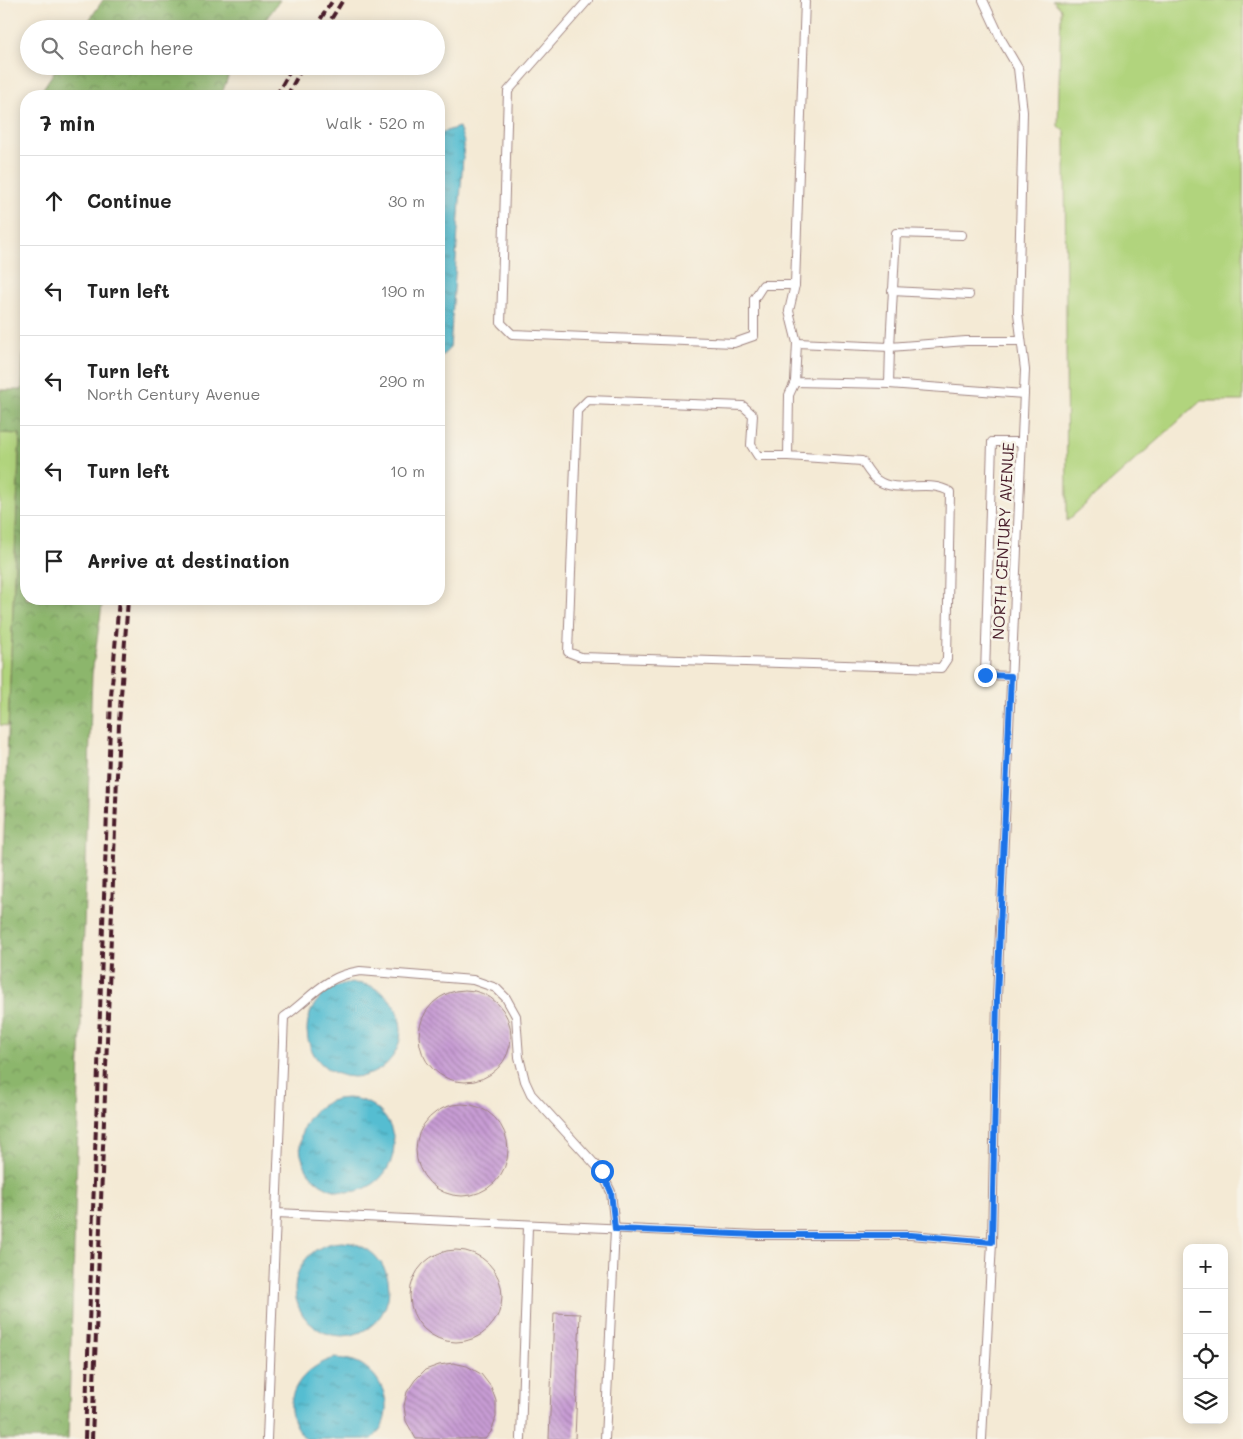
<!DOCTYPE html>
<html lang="en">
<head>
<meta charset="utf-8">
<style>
  body { margin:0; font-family:Mali,sans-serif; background:#f6f6f6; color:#222 }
  .controls { position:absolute; right:15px; bottom:15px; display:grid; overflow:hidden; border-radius:10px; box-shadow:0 2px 12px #0003 }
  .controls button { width:45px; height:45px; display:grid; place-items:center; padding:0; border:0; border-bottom:1px solid #e0e0e0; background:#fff; color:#222; font:25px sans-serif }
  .stop { position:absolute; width:15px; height:15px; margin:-11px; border:4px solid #1a73e8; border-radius:50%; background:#fff }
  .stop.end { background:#1a73e8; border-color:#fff; box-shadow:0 1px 5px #0008 }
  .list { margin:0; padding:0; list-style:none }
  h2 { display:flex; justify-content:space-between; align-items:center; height:65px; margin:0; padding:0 20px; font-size:21px }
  h2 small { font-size:16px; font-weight:400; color:#767676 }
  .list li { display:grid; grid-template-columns:32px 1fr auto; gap:15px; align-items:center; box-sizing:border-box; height:90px; padding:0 20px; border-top:1px solid #e0e0e0 }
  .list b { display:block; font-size:19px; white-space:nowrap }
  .list p { margin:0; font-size:16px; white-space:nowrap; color:#767676 }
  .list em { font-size:16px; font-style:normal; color:#767676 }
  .icon { flex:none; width:28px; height:28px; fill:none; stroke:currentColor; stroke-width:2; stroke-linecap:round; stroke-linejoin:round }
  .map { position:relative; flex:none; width:1243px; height:1439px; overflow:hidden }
  .search { position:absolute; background:#fff; box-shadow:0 2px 12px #0003; left:20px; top:20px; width:425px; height:55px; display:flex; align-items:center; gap:12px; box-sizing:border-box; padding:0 18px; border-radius:28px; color:#767676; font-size:19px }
  .panel { position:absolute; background:#fff; box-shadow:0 2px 12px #0003; left:20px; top:90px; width:425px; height:515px; border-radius:20px }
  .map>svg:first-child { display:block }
</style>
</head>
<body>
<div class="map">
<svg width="1243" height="1439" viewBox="0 0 1243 1439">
  <defs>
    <pattern id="forest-crowns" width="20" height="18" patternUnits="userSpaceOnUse" patternTransform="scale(1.25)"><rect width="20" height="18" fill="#8cb66c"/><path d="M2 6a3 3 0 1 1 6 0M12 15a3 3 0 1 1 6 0" fill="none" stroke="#749359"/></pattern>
    <pattern id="water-ripples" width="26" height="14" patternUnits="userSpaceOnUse" patternTransform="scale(1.25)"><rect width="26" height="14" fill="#54bdd1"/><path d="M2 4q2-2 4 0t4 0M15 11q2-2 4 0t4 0" fill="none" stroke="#4899aa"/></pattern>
    <pattern id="building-back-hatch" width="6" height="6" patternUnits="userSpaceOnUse" patternTransform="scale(1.25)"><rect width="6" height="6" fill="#c79cd4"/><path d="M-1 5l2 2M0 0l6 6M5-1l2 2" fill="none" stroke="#a47fac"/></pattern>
  </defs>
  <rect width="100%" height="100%" fill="#f7f3e8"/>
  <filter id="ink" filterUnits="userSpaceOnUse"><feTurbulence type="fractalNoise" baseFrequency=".02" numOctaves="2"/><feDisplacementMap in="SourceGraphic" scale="10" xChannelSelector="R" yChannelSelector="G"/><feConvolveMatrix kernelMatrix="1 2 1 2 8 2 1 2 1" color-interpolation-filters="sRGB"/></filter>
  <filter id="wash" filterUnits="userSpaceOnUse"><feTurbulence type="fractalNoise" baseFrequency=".0096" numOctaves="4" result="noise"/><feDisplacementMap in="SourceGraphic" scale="20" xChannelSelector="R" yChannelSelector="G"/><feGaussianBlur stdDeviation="1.12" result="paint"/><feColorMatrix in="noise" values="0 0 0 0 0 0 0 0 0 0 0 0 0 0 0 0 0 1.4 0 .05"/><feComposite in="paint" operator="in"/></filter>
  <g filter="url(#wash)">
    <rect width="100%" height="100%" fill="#f4ead5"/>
    <g fill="#b1d47d" stroke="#7e7a54">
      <polygon points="1053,0 1243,0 1243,401 1201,401 1067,521 1065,132 1058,126 1061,9"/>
      <polygon points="0,433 20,434 8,726 0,725"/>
    </g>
    <g fill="url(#forest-crowns)" stroke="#6b6a4c">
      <polygon points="103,0 280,0 259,29 83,29"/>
      <polygon points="58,66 232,66 221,96 38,96"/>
      <polygon points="26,284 26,599 103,599 92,674 68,1439 0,1439 0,932 20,434 0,433 0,390 22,390"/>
    </g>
    <g fill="url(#water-ripples)" stroke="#4f6e7e">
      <polygon points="459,127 464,142 450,348 439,359 439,141 443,132"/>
      <circle cx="354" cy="1030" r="47"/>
      <circle cx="347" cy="1145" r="47"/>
      <circle cx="342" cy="1289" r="47"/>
      <path d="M335,1358c11,1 21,2 30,9 23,16 30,52 7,72h-66c-32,-31 -9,-71 29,-81z"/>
    </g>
    <g id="blocks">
      <g fill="url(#building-back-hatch)">
        <circle cx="465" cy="1036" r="46"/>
        <circle cx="462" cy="1150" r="46"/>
        <circle cx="456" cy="1296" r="46"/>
        <polygon points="554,1313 580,1314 575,1439 549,1439"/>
        <polygon points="453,1363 467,1366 481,1374 491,1387 496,1401 496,1417 491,1432 485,1439 416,1439 406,1421 404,1406 407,1392 415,1380 425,1370 439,1365"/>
      </g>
    </g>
  </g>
  <g filter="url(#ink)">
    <use href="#blocks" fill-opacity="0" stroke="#9f8480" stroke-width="1"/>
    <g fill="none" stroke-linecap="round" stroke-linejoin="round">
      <g stroke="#9f8480" stroke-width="10">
        <g id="service">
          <polyline points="588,0 508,91 501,323 512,334 734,343 754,336 754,299 763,285 795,285"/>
          <polyline points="892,291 969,295"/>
          <polyline points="1020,341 966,341 890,347 889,384 1024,394"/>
          <polyline points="797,343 789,311 795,285 805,0"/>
          <polyline points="889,384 795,382 797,343 890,347 896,233 962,235"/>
          <path d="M788,456h-30l-7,-11 2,-30 -10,-9 -155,-6 -11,11 -9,241 13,5 360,11 6,-9 3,-167c-21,-14 -52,3 -73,-12 -6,-4 -11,-13 -15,-19l-74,-5 1,-61 6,-13"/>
          <polyline points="1011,676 985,675 992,442 1022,442"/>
          <polyline points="276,1213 758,1235 911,1235 992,1242"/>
          <path d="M267,1439l17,-422c27,-19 40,-41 76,-46l113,9 23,8 10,10 10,18 3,41 6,24 6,13 70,77 10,21 4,37 -10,210"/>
          <polyline points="521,1439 528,1226"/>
          <polyline points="982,1439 992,1242 997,997 1025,370 1018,313 1023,112 1018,68 1001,39 983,0"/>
        </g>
      </g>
      <use href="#service" stroke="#fff" stroke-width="8"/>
      <g stroke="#4a1f2b" stroke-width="4" stroke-dasharray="8 4" stroke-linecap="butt">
        <polyline points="314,29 333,0"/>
        <polyline points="325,29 343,0"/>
        <polyline points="276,96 293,66"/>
        <polyline points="287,96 303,66"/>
        <polyline points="85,1439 111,697 119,599"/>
        <polyline points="92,1439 119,723 128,599"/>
      </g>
    </g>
  </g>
  <g fill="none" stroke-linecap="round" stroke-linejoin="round" filter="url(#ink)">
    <polyline stroke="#1a73e8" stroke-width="6" points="602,1171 611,1192 615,1229 758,1235 911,1235 992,1242 997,997 1011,676 985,675"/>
  </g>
  <g text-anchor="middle" stroke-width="5" stroke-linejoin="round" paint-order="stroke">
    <g font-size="16" fill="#4a1f2b" stroke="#f7f3e8">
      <text transform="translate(1003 541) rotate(-87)" y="6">NORTH CENTURY AVENUE</text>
    </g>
  </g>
</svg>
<div class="controls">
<button>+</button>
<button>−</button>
<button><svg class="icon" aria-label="locate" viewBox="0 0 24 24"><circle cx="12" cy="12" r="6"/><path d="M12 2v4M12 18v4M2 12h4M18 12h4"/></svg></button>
<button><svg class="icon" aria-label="layers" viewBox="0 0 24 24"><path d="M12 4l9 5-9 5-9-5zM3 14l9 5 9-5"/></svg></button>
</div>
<div class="stop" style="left:602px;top:1171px"></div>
<div class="stop end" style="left:985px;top:675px"></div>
<div class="search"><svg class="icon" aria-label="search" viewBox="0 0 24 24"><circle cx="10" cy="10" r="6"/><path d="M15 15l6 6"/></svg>Search here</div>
<section class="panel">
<h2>7 min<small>Walk · 520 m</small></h2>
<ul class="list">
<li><svg class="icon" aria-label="ahead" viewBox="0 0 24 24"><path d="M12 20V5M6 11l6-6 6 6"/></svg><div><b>Continue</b></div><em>30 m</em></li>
<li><svg class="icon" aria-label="left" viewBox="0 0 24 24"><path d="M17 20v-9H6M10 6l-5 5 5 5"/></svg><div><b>Turn left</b></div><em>190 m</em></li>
<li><svg class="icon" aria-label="left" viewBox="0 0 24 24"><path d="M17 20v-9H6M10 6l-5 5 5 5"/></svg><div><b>Turn left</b><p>North Century Avenue</p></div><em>290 m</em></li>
<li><svg class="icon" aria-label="left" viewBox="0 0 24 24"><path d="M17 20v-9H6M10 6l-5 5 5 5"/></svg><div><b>Turn left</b></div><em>10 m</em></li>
<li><svg class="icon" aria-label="arrive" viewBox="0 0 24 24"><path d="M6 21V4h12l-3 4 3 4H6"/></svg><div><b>Arrive at destination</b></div></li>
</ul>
</section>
</div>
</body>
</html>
